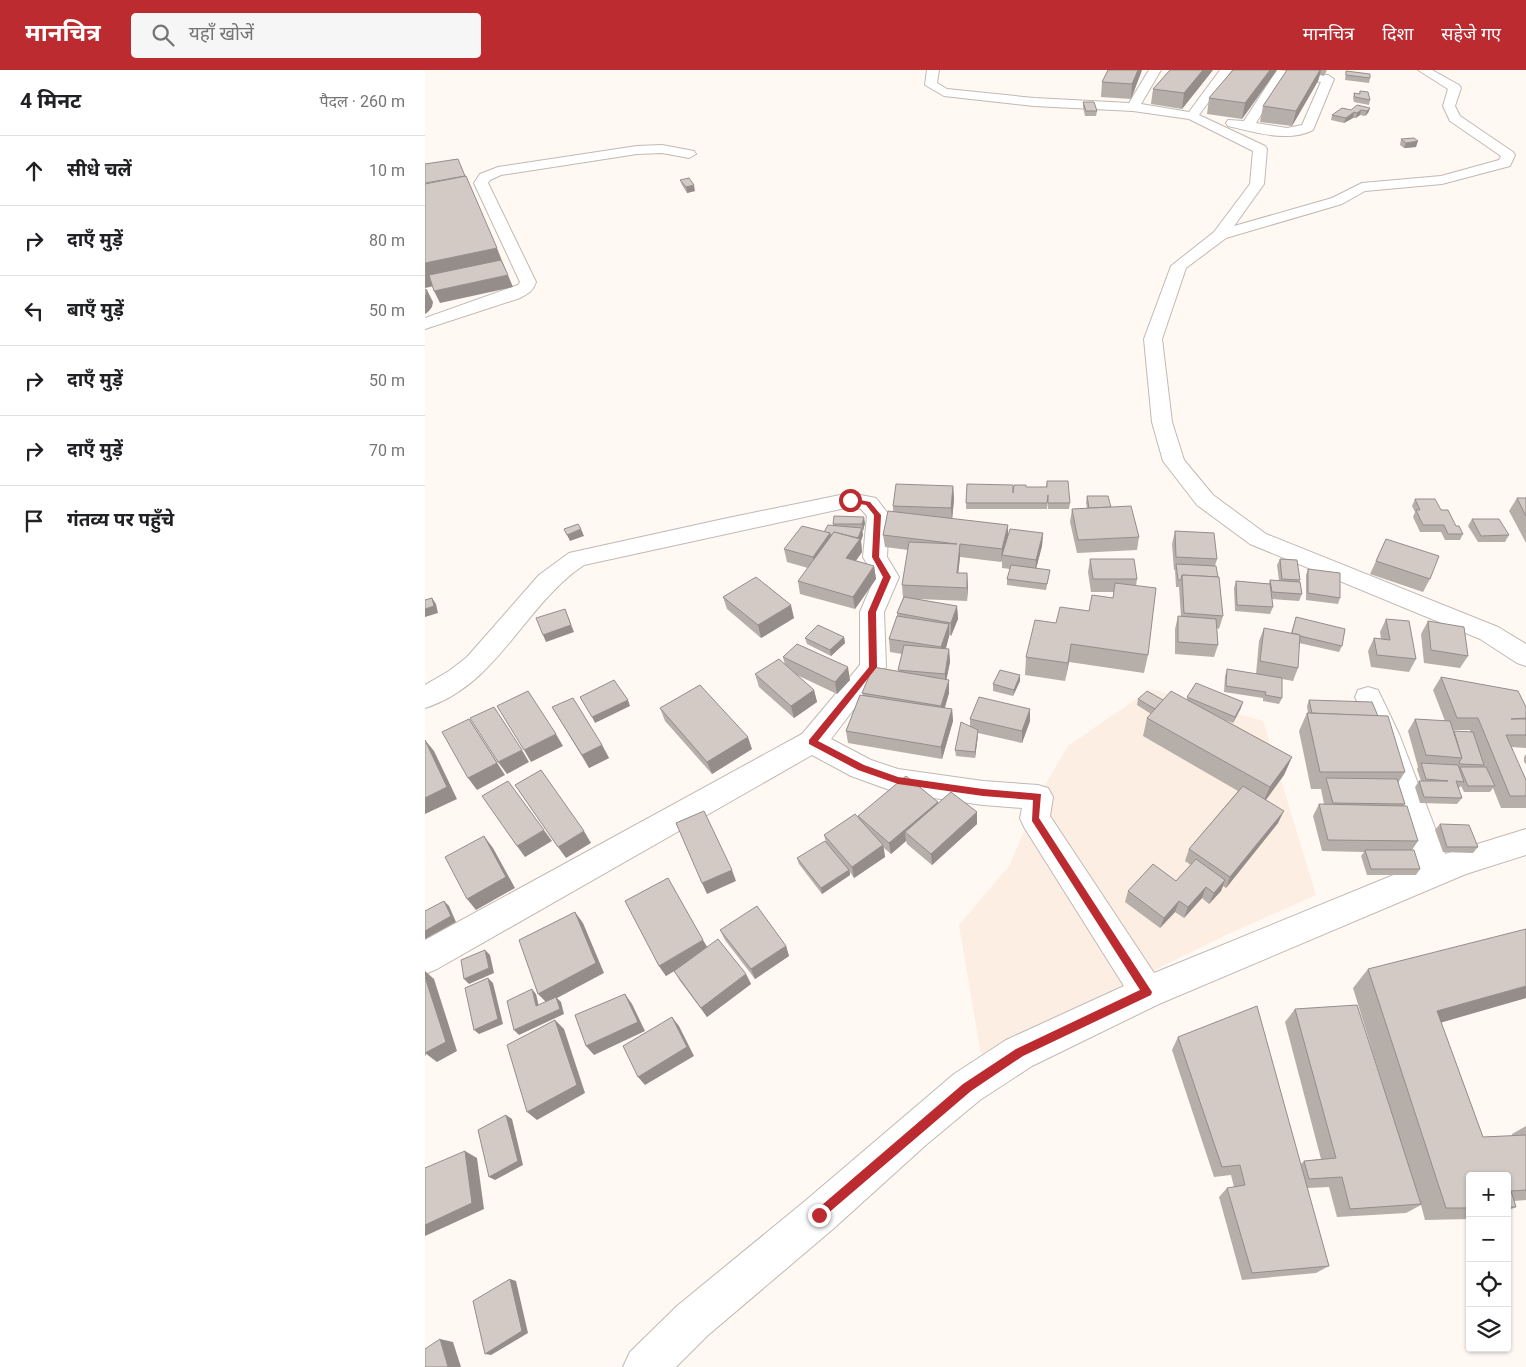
<!DOCTYPE html>
<html lang="hi">
<head>
<meta charset="utf-8">
<style>
  body { margin:0; font-family:Roboto,"Noto Sans Devanagari",sans-serif; background:#f6f6f6; color:#202124 }
  .controls { position:absolute; right:15px; bottom:15px; display:grid; overflow:hidden; border-radius:5px; box-shadow:0 1px 4px #0004 }
  .controls button { width:45px; height:45px; display:grid; place-items:center; padding:0; border:0; border-bottom:1px solid #e0e0e0; background:#fff; color:#202124; font:25px sans-serif }
  .stop { position:absolute; width:15px; height:15px; margin:-11px; border:4px solid #bb2b2f; border-radius:50%; background:#fff }
  .stop.end { background:#bb2b2f; border-color:#fff; box-shadow:0 1px 5px #0008 }
  .list { margin:0; padding:0; list-style:none }
  h2 { display:flex; justify-content:space-between; align-items:center; height:65px; margin:0; padding:0 20px; font-size:21px }
  h2 small { font-size:16px; font-weight:400; color:#757577 }
  .list li { display:grid; grid-template-columns:32px 1fr auto; gap:15px; align-items:center; box-sizing:border-box; height:70px; padding:0 20px; border-top:1px solid #e0e0e0 }
  .list b { display:block; font-size:19px; white-space:nowrap }
  .list em { font-size:16px; font-style:normal; color:#757577 }
  .icon { flex:none; width:28px; height:28px; fill:none; stroke:currentColor; stroke-width:2; stroke-linecap:round; stroke-linejoin:round }
  .map { position:relative; flex:none; width:1101px; height:1297px; overflow:hidden }
  header { display:flex; align-items:center; gap:30px; box-sizing:border-box; height:70px; padding:0 25px; background:#bb2b2f; color:#fff }
  header strong { font-size:24px }
  nav { display:flex; gap:28px; margin-inline-start:auto; font-size:18px }
  .search { width:350px; height:45px; background:#f6f6f6; display:flex; align-items:center; gap:12px; box-sizing:border-box; padding:0 18px; border-radius:5px; color:#757577; font-size:19px }
  main { display:flex }
  aside { flex:1; background:#fff }
  .map>svg:first-child { display:block }
</style>
</head>
<body>
<header>
<strong>मानचित्र</strong>
<div class="search"><svg class="icon" aria-label="search" viewBox="0 0 24 24"><circle cx="10" cy="10" r="6"/><path d="M15 15l6 6"/></svg>यहाँ खोजें</div>
<nav><a>मानचित्र</a><a>दिशा</a><a>सहेजे गए</a></nav>
</header>
<main>
<aside>
<h2>4 मिनट<small>पैदल · 260 m</small></h2>
<ul class="list">
<li><svg class="icon" aria-label="ahead" viewBox="0 0 24 24"><path d="M12 20V5M6 11l6-6 6 6"/></svg><div><b>सीधे चलें</b></div><em>10 m</em></li>
<li><svg class="icon" aria-label="right" viewBox="0 0 24 24"><path d="M7 20v-9h11M14 6l5 5-5 5"/></svg><div><b>दाएँ मुड़ें</b></div><em>80 m</em></li>
<li><svg class="icon" aria-label="left" viewBox="0 0 24 24"><path d="M17 20v-9H6M10 6l-5 5 5 5"/></svg><div><b>बाएँ मुड़ें</b></div><em>50 m</em></li>
<li><svg class="icon" aria-label="right" viewBox="0 0 24 24"><path d="M7 20v-9h11M14 6l5 5-5 5"/></svg><div><b>दाएँ मुड़ें</b></div><em>50 m</em></li>
<li><svg class="icon" aria-label="right" viewBox="0 0 24 24"><path d="M7 20v-9h11M14 6l5 5-5 5"/></svg><div><b>दाएँ मुड़ें</b></div><em>70 m</em></li>
<li><svg class="icon" aria-label="arrive" viewBox="0 0 24 24"><path d="M6 21V4h12l-3 4 3 4H6"/></svg><div><b>गंतव्य पर पहुँचे</b></div></li>
</ul>
</aside>
<div class="map">
<svg width="1101" height="1297" viewBox="0 0 1101 1297">
  <rect width="100%" height="100%" fill="#fff8f3"/>
  <polygon fill="#fdeee3" points="726,619 838,651 891,825 801,865 556,985 534,855 585,795 613,727 643,676"/>
  <g fill="none" stroke-linecap="round" stroke-linejoin="round">
    <g stroke="#c1b9b3" stroke-width="2">
      <g id="minor">
        <polygon points="502,0 514,0 512,13 522,19 609,28 704,33 724,0 736,0 716,34 764,42 795,0 807,0 774,45 840,76 842,79 839,114 809,156 907,128 937,113 1016,106 1074,90 1076,86 1025,51 1018,36 1023,19 993,0 1007,0 1034,15 1036,18 1030,36 1035,46 1088,82 1090,85 1085,96 1017,114 940,121 917,134 801,168 761,198 737,269 747,352 759,390 788,425 841,464 1073,557 1101,574 1101,596 1092,593 1055,569 825,474 772,435 738,391 727,352 719,269 746,196 789,162 825,114 828,81 764,49 708,41 609,36 519,26 500,15"/>
        <path d="M852,0l51,5 6,4 -21,51c-25,13 -59,2 -85,-4l-2,-3 2,-3 16,1zM859,8l37,4 -19,43 -15,3 -31,-5z"/>
        <path d="M425,423l26,5 13,17 -2,42 12,20 -15,35 2,55 -55,72 40,21 27,9 85,12 55,4 10,3 5,9 -3,19 104,157 264,-108 -47,-131 -16,-37 3,-7 10,-3 10,3 21,44 46,120 81,-25v26l-60,19 -307,130 -127,62 -52,34 -53,44 -94,85 -126,107 -31,31h-53l7,-15 47,-46 128,-105 149,-127 52,-34 118,-54 -100,-159 -4,-9 2,-10 -39,-3 -85,-12 -47,-17 -39,-21 -375,214 -12,5v-34l377,-206 58,-69v-53l15,-35 -12,-20 4,-41 -6,-7 -11,-2 -266,58c-60,40 -86,120 -159,143v-23l24,-14 18,-14 72,-82 30,-22 154,-34z"/>
      </g>
    </g>
    <g stroke="#c1b9b3" stroke-width="2">
      <path id="tertiary" d="M237,75l32,6 2,3 -7,4 -27,-5 -25,1 -136,21 -11,5 -2,3 48,99c-3,9 -7,11 -16,16l-95,31v-11l93,-33 2,-3 -46,-99 6,-9 18,-7 139,-21z"/>
    </g>
    <use href="#minor" fill="#fff" fill-rule="evenodd"/>
    <use href="#tertiary" fill="#fff" fill-rule="evenodd"/>
  </g>
  <g fill="#b5aea9" fill-rule="evenodd">
    <polygon points="683,0 717,0 706,29 676,27 677,12"/>
    <polygon points="745,0 788,0 757,39 726,34 728,19"/>
    <polygon points="808,0 852,0 817,49 782,44 784,28"/>
    <polygon points="862,0 902,0 899,6 895,5 893,11 867,56 835,52 838,36"/>
    <polygon points="921,1 945,8 944,13 920,10"/>
    <polygon points="935,21 945,30 944,35 929,32 928,28 929,23 934,24"/>
    <polygon points="658,32 672,41 671,46 660,46 658,37"/>
    <polygon points="945,38 943,43 940,46 935,45 931,48 928,48 919,53 906,50 907,45"/>
    <polygon points="976,69 991,77 979,78 975,75"/>
    <polygon points="255,110 270,121 262,123 257,115"/>
    <polygon points="622,411 645,433 644,439 623,439 622,432 622,439 541,439 542,414 588,423 601,417 621,417"/>
    <polygon points="528,416 529,429 527,449 583,455 583,465 618,463 617,476 611,498 624,506 621,520 582,515 582,509 585,499 577,498 577,491 576,492 535,487 533,503 543,516 542,531 492,529 532,536 533,549 526,566 524,565 521,579 524,579 525,592 521,610 524,610 524,623 520,638 527,639 528,651 517,689 423,673 421,661 438,625 437,623 474,602 477,584 465,582 464,569 472,547 472,543 478,528 477,515 483,480 460,477 458,465 468,442 468,436"/>
    <polygon points="662,426 686,437 714,467 712,480 652,483 645,452 647,439 662,438 661,433"/>
    <polygon points="1092,428 1101,428 1101,473 1084,441"/>
    <polygon points="990,429 1016,440 1038,464 1035,470 1020,470 1016,462 995,462 988,447 990,442 987,436"/>
    <polygon points="1047,449 1084,465 1080,472 1053,472 1043,456"/>
    <polygon points="440,453 438,461 437,461 438,465 436,471 437,482 431,491 449,496 451,509 430,539 375,524 373,511 383,498 362,492 359,479 399,462 408,455 408,454"/>
    <polygon points="750,461 792,489 790,496 798,546 794,559 792,558 793,575 789,587 750,584 750,559 753,546 756,547 754,517 751,517 750,500 749,500 747,474"/>
    <polygon points="961,469 1005,509 998,522 945,504"/>
    <polygon points="665,489 712,509 711,516 723,585 719,603 644,592 640,611 600,605 601,587 631,553 664,541 688,528 689,522 666,522 663,502"/>
    <polygon points="855,489 875,510 875,512 877,524 874,531 846,529 848,537 845,544 810,541 809,518 811,511 844,514 845,510 854,510 852,495"/>
    <polygon points="883,499 915,528 913,534 881,530 881,505"/>
    <polygon points="298,527 369,548 336,568 302,539"/>
    <polygon points="871,547 917,576 914,582 874,573 873,598 868,611 857,609 857,628 854,634 838,631 838,628 799,622 800,606 802,599 831,604 834,571 839,558 866,563"/>
    <polygon points="961,549 991,589 984,602 946,597 943,581 949,568 956,569 955,562"/>
    <polygon points="1003,551 1043,586 1035,598 999,593 996,564"/>
    <polygon points="419,567 420,573 406,586 382,574 380,568"/>
    <polygon points="358,587 425,610 412,624 372,605 389,620 392,632 369,648 334,617 330,604 360,595"/>
    <path d="M1016,607l85,30v41l-15,-1 15,33v28h-25l-8,-20 -3,4h-26l-3,-6 -2,2h-1l4,10 -5,6 -37,-1 -5,-16 4,-6h2l-4,-12 1,-2 -10,-36 7,-12 30,2 -12,-31zM1028,660h17v2l-16,-1z"/>
    <polygon points="595,611 588,626 568,621 568,614"/>
    <polygon points="762,627 816,638 808,653 800,650 867,687 859,705 841,730 853,753 801,818 798,816 796,821 784,834 777,828 759,848 750,842 735,858 700,832 703,821 751,811 766,795 760,791 764,779 813,721 718,666 722,648 726,644 712,635 713,629 738,630 762,629"/>
    <polygon points="884,630 953,646 980,702 973,713 980,734 979,736 993,771 987,780 995,799 991,805 942,805 936,786 939,782 897,781 888,746 894,734 899,734 896,719 886,719 874,661 882,643 883,643 882,636"/>
    <polygon points="127,637 177,675 184,688 164,698"/>
    <polygon points="235,638 327,679 287,704 240,651"/>
    <polygon points="545,649 605,651 597,673 553,663 550,688 531,686 530,680 545,656"/>
    <polygon points="1101,684 1101,694 1099,692 1099,687"/>
    <polygon points="513,732 513,733 552,742 552,754 507,795 482,774 481,771 466,784 459,778 460,787 429,808 425,802 425,805 397,824 374,794 372,788 401,772 399,765 434,748 433,746"/>
    <polygon points="1015,754 1053,777 1048,783 1018,782 1010,760"/>
    <polygon points="295,860 361,876 364,886 330,909 300,870"/>
    <polygon points="282,877 321,904 326,914 282,947 255,911 249,901 250,900 241,906 234,896"/>
    <polygon points="943,899 1101,928 1016,952 1058,1067 1087,1066 1087,1064 1101,1056 1101,1130 1089,1131 1091,1137 1082,1141 1082,1106 1045,1106 1045,1149 1000,1150 996,1135 981,1143 912,1147 904,1117 882,1118 904,1196 891,1203 817,1210 794,1127 802,1118 809,1117 806,1105 789,1107 747,980 753,967 876,1094 879,1091 896,1089 860,952 870,939 958,1016 928,918"/>
  </g>
  <g fill="#948d8a">
    <polygon points="713,0 717,0 706,29 707,14"/>
    <polygon points="778,0 788,0 757,39 759,23"/>
    <polygon points="845,0 852,0 817,49 820,33"/>
    <polygon points="895,0 896,0 893,11 867,56 871,41"/>
    <polygon points="945,38 943,43 940,46 942,41"/>
    <polygon points="936,40 935,45 931,48 932,43"/>
    <polygon points="929,42 928,48 919,53 921,48"/>
    <polygon points="993,71 991,77 979,78 981,73"/>
    <polygon points="269,115 270,121 262,123 261,117"/>
    <polygon points="72,178 81,201 0,218 0,193"/>
    <polygon points="83,205 88,217 15,233 9,221"/>
    <polygon points="2,220 8,232 7,237 3,242 0,244 0,226"/>
    <polygon points="528,416 529,429 527,451 526,438"/>
    <polygon points="439,447 440,453 438,461 437,454"/>
    <polygon points="583,455 583,468 577,485 576,492 577,479"/>
    <polygon points="437,458 438,465 436,471 437,482 423,501 421,488 433,468"/>
    <polygon points="156,459 159,466 145,471 142,465"/>
    <polygon points="405,463 407,476 390,500 388,487"/>
    <polygon points="618,463 617,476 610,503 611,490"/>
    <polygon points="535,474 535,487 532,515 532,503"/>
    <polygon points="449,496 451,509 430,539 428,527"/>
    <polygon points="542,503 543,516 542,531"/>
    <polygon points="7,528 11,534 13,543 0,547 0,539"/>
    <polygon points="366,535 369,548 336,568 333,555"/>
    <polygon points="532,536 533,549 526,566 526,553"/>
    <polygon points="140,539 149,562 121,572 118,565"/>
    <polygon points="524,554 524,567 517,590 516,577"/>
    <polygon points="419,567 420,573 406,586 405,580"/>
    <polygon points="646,574 644,592 640,611 643,593"/>
    <polygon points="524,579 525,592 520,617 520,604"/>
    <polygon points="423,597 425,610 412,624 410,612"/>
    <polygon points="595,605 595,611 588,626 589,620"/>
    <polygon points="524,610 524,623 516,649 516,636"/>
    <polygon points="389,620 392,632 369,648 366,636"/>
    <polygon points="203,630 205,636 170,653 167,647"/>
    <polygon points="818,632 816,638 808,653 810,647"/>
    <polygon points="527,639 528,651 517,689 516,677"/>
    <polygon points="605,639 605,651 597,673 597,661"/>
    <polygon points="44,649 80,705 52,720 43,708"/>
    <polygon points="553,660 553,666 550,688 550,682"/>
    <polygon points="131,664 138,676 106,692 99,680"/>
    <polygon points="323,667 327,679 287,704 282,692"/>
    <polygon points="0,670 9,681 32,729 0,744"/>
    <polygon points="177,675 184,688 164,698 157,685"/>
    <polygon points="97,680 104,692 82,704 73,692"/>
    <polygon points="867,687 859,705 837,735 845,717"/>
    <polygon points="513,732 514,744 480,762 481,771 466,784 464,773"/>
    <polygon points="859,741 853,753 801,818 805,807"/>
    <polygon points="552,742 552,754 507,795 506,784"/>
    <polygon points="119,760 127,771 100,787 92,776"/>
    <polygon points="159,761 166,773 141,788 133,777"/>
    <polygon points="59,766 68,778 90,818 51,840 42,829"/>
    <polygon points="458,775 460,787 429,808 427,797"/>
    <polygon points="307,800 311,811 282,824 277,813"/>
    <polygon points="424,800 425,805 397,824 396,818"/>
    <polygon points="800,810 796,821 784,834 789,823"/>
    <polygon points="781,817 777,828 759,848 763,837"/>
    <polygon points="19,831 24,836 31,852 0,869 0,861"/>
    <polygon points="754,831 750,842 735,858 739,848"/>
    <polygon points="150,842 158,853 179,903 132,928 136,932 139,944 94,965 89,960 122,933 113,924"/>
    <polygon points="278,870 284,880 241,906 234,896"/>
    <polygon points="361,876 364,886 330,909 326,899"/>
    <polygon points="60,880 65,885 69,903 44,914 39,909"/>
    <polygon points="0,901 9,909 32,981 12,992 0,983 1,985 0,986"/>
    <polygon points="321,904 326,914 282,947 276,938"/>
    <polygon points="63,908 68,913 78,954 54,964 49,960"/>
    <polygon points="1101,916 1101,928 994,959 1012,941"/>
    <polygon points="107,919 111,924 115,941 111,936"/>
    <polygon points="200,924 207,934 220,961 169,985 161,976"/>
    <polygon points="247,947 254,956 269,986 220,1015 213,1007"/>
    <polygon points="130,950 139,959 160,1023 112,1050 102,1042"/>
    <polygon points="81,1045 87,1049 98,1095 70,1110 64,1107"/>
    <polygon points="40,1081 52,1088 59,1139 0,1166 0,1155"/>
    <polygon points="85,1209 91,1211 103,1263 66,1285 60,1284"/>
    <polygon points="15,1269 28,1272 36,1297 23,1297"/>
  </g>
  <g fill="#d3cac5" stroke="#948d8a">
    <polygon points="683,0 713,0 707,14 677,12"/>
    <polygon points="745,0 778,0 759,23 728,19"/>
    <polygon points="808,0 845,0 820,33 784,28"/>
    <polygon points="862,0 895,0 871,41 838,36"/>
    <polygon points="921,1 945,4 945,8 921,5"/>
    <polygon points="935,21 943,22 945,30 930,27 929,23 935,24"/>
    <polygon points="658,32 669,32 672,41 661,41"/>
    <polygon points="932,35 945,38 942,41 936,40 932,43 929,42 921,48 907,45 917,38 926,40"/>
    <polygon points="989,68 993,71 981,73 976,69"/>
    <polygon points="33,89 40,106 0,113 0,94"/>
    <polygon points="41,106 72,178 0,193 0,114"/>
    <polygon points="264,108 269,115 261,117 255,110"/>
    <polygon points="76,190 83,205 9,221 4,205"/>
    <polygon points="0,219 2,220 1,225 0,226"/>
    <polygon points="622,411 643,411 645,433 623,433 623,425 622,433 541,433 542,414 588,415 588,423 589,415 601,415 601,417 622,417"/>
    <polygon points="471,414 528,416 526,438 468,436"/>
    <polygon points="662,426 683,426 686,437 664,438"/>
    <polygon points="1092,428 1101,428 1101,446"/>
    <polygon points="990,429 1010,429 1016,440 1023,440 1031,456 1034,456 1038,464 1023,464 1019,455 998,455 991,440 995,440"/>
    <polygon points="706,436 714,467 653,470 647,439"/>
    <polygon points="463,441 583,455 577,479 535,474 532,503 542,503 542,518 477,515 484,472 532,474 458,465"/>
    <polygon points="409,446 439,447 437,454 408,454"/>
    <polygon points="1047,449 1074,449 1084,465 1056,466"/>
    <polygon points="153,454 156,459 142,465 139,459"/>
    <polygon points="403,455 437,458 433,468 409,462 407,465 405,465 405,463 399,462"/>
    <polygon points="377,456 405,463 388,487 359,479"/>
    <polygon points="585,459 618,463 611,490 577,485"/>
    <polygon points="750,461 789,463 792,489 751,487"/>
    <polygon points="409,462 435,469 421,488 449,496 428,527 373,511"/>
    <polygon points="961,469 1014,486 1005,509 951,491"/>
    <polygon points="665,489 709,489 712,509 668,509"/>
    <polygon points="855,489 872,490 875,510 857,509"/>
    <polygon points="751,494 791,496 793,507 757,505 756,510 753,510"/>
    <polygon points="586,495 625,500 622,514 582,509"/>
    <polygon points="883,499 915,503 915,528 883,523"/>
    <polygon points="757,505 794,507 798,546 759,543"/>
    <polygon points="331,507 366,535 333,555 298,527"/>
    <polygon points="845,510 875,512 877,524 847,522"/>
    <polygon points="811,511 845,514 848,537 812,535"/>
    <polygon points="690,513 731,518 723,585 646,574 643,593 601,587 610,550 631,553 635,537 664,541 667,525 688,528"/>
    <polygon points="479,527 532,536 526,553 472,543"/>
    <polygon points="7,528 9,536 0,539 0,530"/>
    <polygon points="140,539 146,555 118,565 111,548"/>
    <polygon points="472,546 524,554 516,577 464,569"/>
    <polygon points="753,546 791,549 793,575 753,572"/>
    <polygon points="871,547 920,559 917,576 875,566 875,565 867,563"/>
    <polygon points="961,549 984,551 991,589 952,585 949,568 965,570"/>
    <polygon points="1003,551 1039,557 1043,586 1006,580"/>
    <polygon points="393,555 419,567 405,580 380,568"/>
    <polygon points="839,558 875,565 873,598 835,591"/>
    <polygon points="372,574 423,597 410,612 358,587"/>
    <polygon points="479,575 524,579 520,604 473,600"/>
    <polygon points="354,589 389,620 366,636 330,604"/>
    <polygon points="448,597 524,610 516,636 437,623"/>
    <polygon points="802,599 857,608 857,628 840,625 841,622 801,616"/>
    <polygon points="575,600 595,605 589,620 568,614"/>
    <polygon points="1016,607 1093,621 1101,637 1101,648 1086,649 1101,649 1101,665 1081,665 1101,710 1101,726 1085,726 1053,648 1032,648"/>
    <polygon points="189,610 203,630 167,647 155,627"/>
    <polygon points="771,613 818,632 810,647 762,627"/>
    <polygon points="275,615 323,667 282,692 235,638"/>
    <polygon points="103,621 131,664 99,680 72,636"/>
    <polygon points="722,621 738,630 730,639 713,629"/>
    <polygon points="746,621 867,687 845,717 722,648"/>
    <polygon points="435,625 527,639 516,677 421,661"/>
    <polygon points="554,627 605,639 597,661 545,649"/>
    <polygon points="148,628 177,675 157,685 127,637"/>
    <polygon points="884,630 947,632 953,646 887,643"/>
    <polygon points="69,637 97,680 73,692 45,648"/>
    <polygon points="882,643 963,646 980,702 895,702"/>
    <polygon points="44,649 72,693 43,708 17,662"/>
    <polygon points="990,649 1025,651 1037,688 1001,685"/>
    <polygon points="536,652 553,660 550,682 530,680"/>
    <polygon points="1029,661 1048,662 1059,695 1035,694 1034,692 1037,688"/>
    <polygon points="0,670 22,717 0,728"/>
    <polygon points="996,693 1033,695 1039,712 1031,711 1037,728 999,727 994,711 1023,711 1001,709"/>
    <polygon points="1035,697 1061,697 1070,716 1043,716"/>
    <polygon points="116,700 159,761 133,777 90,715"/>
    <polygon points="481,706 513,732 464,773 433,746"/>
    <polygon points="901,708 972,709 980,734 908,733"/>
    <polygon points="83,711 119,760 92,776 57,726"/>
    <polygon points="818,716 859,741 805,807 764,779"/>
    <polygon points="526,722 552,742 506,784 480,762"/>
    <polygon points="894,734 982,736 993,771 903,770"/>
    <polygon points="279,741 307,800 277,813 251,753"/>
    <polygon points="430,744 458,775 427,797 399,765"/>
    <polygon points="1015,754 1044,755 1053,777 1022,777"/>
    <polygon points="59,766 81,807 42,829 20,787"/>
    <polygon points="400,771 424,800 396,818 372,788"/>
    <polygon points="940,780 989,780 995,799 946,799"/>
    <polygon points="771,789 800,810 789,823 781,817 763,837 754,831 739,848 703,821 728,794 751,811"/>
    <polygon points="243,808 278,870 234,896 200,831"/>
    <polygon points="19,831 26,846 0,861 0,841"/>
    <polygon points="332,836 361,876 326,899 295,860"/>
    <polygon points="150,842 171,893 113,924 94,870"/>
    <polygon points="1101,859 1101,916 1012,941 1058,1067 1101,1065 1101,1120 1086,1121 1091,1137 1082,1137 1082,1106 1045,1106 1045,1138 1021,1138 943,899"/>
    <polygon points="293,869 321,904 276,938 249,901"/>
    <polygon points="60,880 64,898 39,909 36,890"/>
    <polygon points="0,907 21,972 0,983"/>
    <polygon points="63,908 73,949 49,960 40,918"/>
    <polygon points="107,919 111,936 131,927 135,939 89,960 82,931"/>
    <polygon points="200,924 213,952 161,976 150,945"/>
    <polygon points="932,935 996,1134 925,1139 917,1107 884,1109 879,1091 911,1088 870,939"/>
    <polygon points="832,936 904,1196 827,1203 802,1118 820,1115 815,1095 797,1097 753,967"/>
    <polygon points="247,947 262,977 213,1007 198,976"/>
    <polygon points="130,950 152,1015 102,1042 82,975"/>
    <polygon points="81,1045 93,1091 64,1107 53,1060"/>
    <polygon points="40,1081 47,1133 0,1155 0,1098"/>
    <polygon points="85,1209 97,1261 60,1284 48,1231"/>
    <polygon points="15,1269 23,1297 0,1297 0,1279"/>
  </g>
  <polygon fill="#bb2b2f" points="425,428 445,432 456,445 454,487 466,507 451,542 452,597 393,671 439,695 473,707 558,719 616,724 614,748 727,922 726,925 598,986 546,1021 394,1151 390,1149 388,1145 390,1141 538,1014 591,979 715,920 607,751 608,730 558,726 473,714 433,700 384,674 384,670 444,597 443,542 458,507 447,487 449,445 441,435 423,432 423,429"/>
</svg>
<div class="controls">
<button>+</button>
<button>−</button>
<button><svg class="icon" aria-label="locate" viewBox="0 0 24 24"><circle cx="12" cy="12" r="6"/><path d="M12 2v4M12 18v4M2 12h4M18 12h4"/></svg></button>
<button><svg class="icon" aria-label="layers" viewBox="0 0 24 24"><path d="M12 4l9 5-9 5-9-5zM3 14l9 5 9-5"/></svg></button>
</div>
<div class="stop" style="left:425px;top:430px"></div>
<div class="stop end" style="left:394px;top:1145px"></div>
</div>
</main>
</body>
</html>
